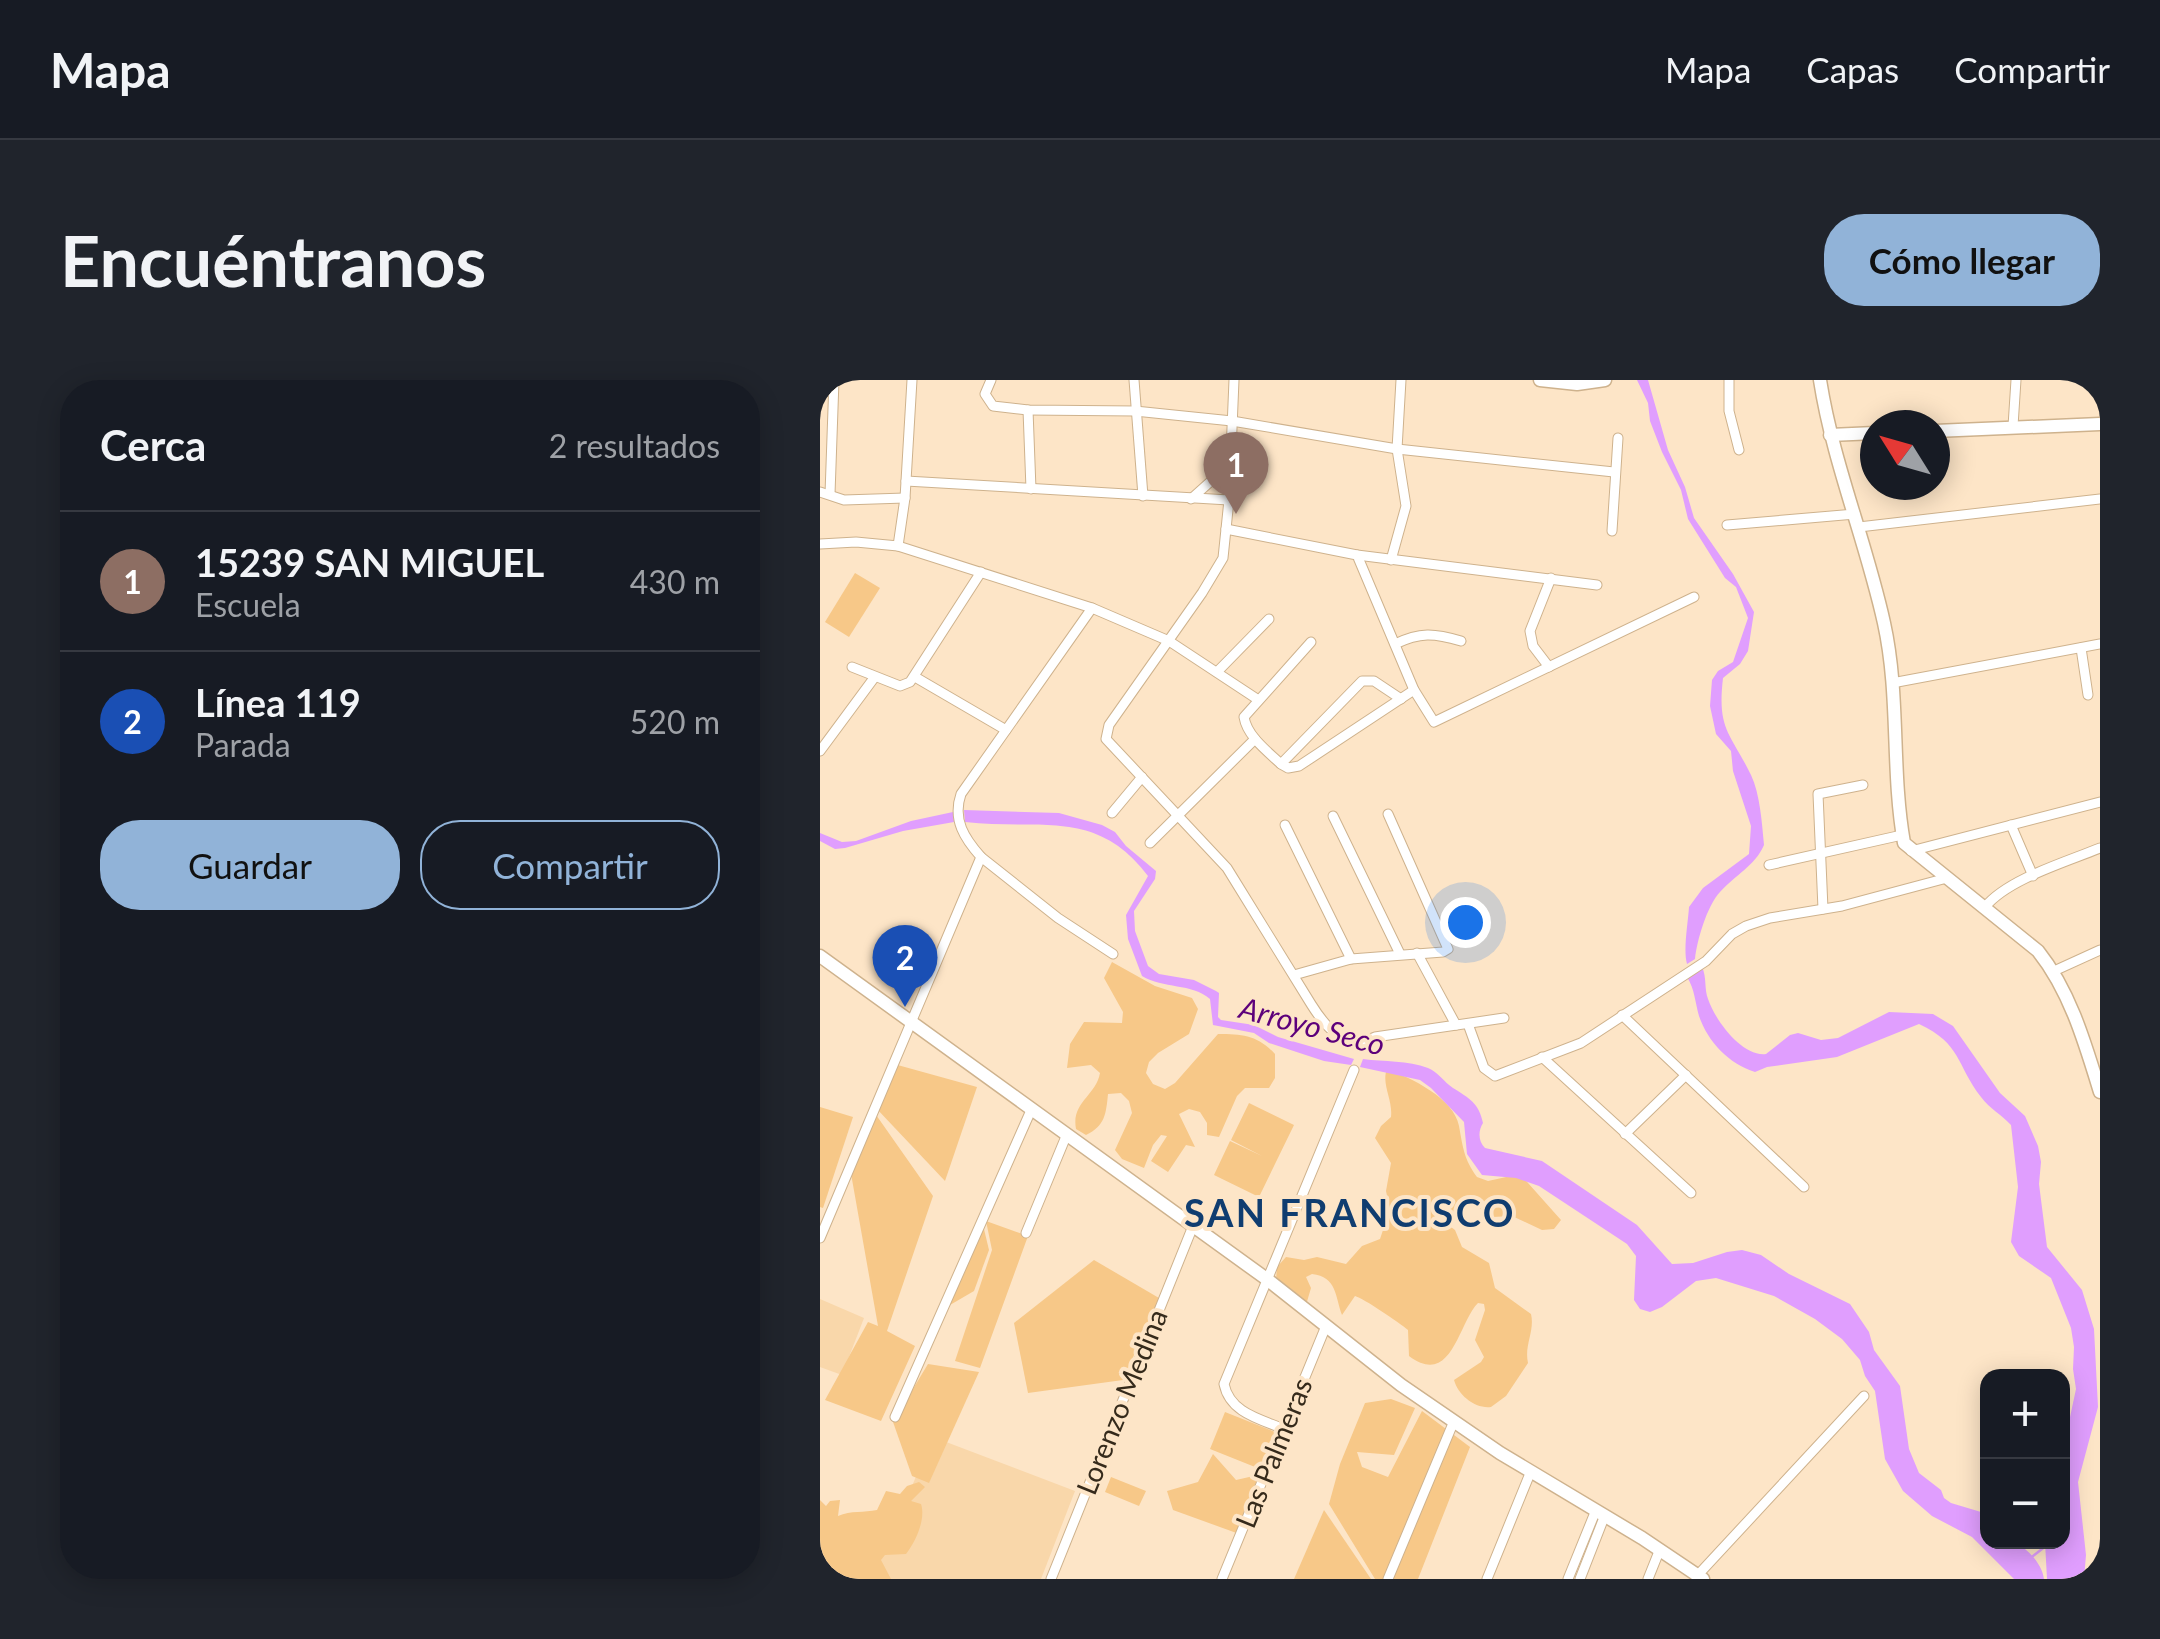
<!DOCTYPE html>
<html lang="es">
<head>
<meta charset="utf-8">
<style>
  body { margin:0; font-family:Lato,sans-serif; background:#20242c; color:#f1f3f6 }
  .controls { position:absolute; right:30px; bottom:30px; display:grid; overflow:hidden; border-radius:20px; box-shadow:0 5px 25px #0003 }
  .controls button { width:90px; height:90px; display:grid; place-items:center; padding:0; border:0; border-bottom:2px solid #363941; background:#171b24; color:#f1f3f6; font:50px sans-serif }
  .compass { position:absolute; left:1040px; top:30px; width:90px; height:90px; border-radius:50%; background:#171b24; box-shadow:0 5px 25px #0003; rotate:307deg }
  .you { position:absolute; left:645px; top:542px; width:35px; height:35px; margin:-25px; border:8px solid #fff; border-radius:50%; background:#1a73e8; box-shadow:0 0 0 15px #1a73e833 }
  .badge { display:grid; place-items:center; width:65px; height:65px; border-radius:50%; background:#91b3d8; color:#fff; font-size:32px; font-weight:700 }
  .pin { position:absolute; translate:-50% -82px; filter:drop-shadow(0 2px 5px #0008) }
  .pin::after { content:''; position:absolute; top:52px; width:35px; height:30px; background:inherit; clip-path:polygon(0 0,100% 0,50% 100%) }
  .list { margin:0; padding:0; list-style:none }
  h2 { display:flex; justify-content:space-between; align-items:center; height:130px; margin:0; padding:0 40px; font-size:42px }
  h2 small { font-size:32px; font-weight:400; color:#9ea1a6 }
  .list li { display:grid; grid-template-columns:65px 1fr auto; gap:30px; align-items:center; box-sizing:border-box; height:140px; padding:0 40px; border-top:2px solid #363941 }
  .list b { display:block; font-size:38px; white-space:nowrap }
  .list p { margin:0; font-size:32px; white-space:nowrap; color:#9ea1a6 }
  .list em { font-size:32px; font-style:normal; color:#9ea1a6 }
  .actions { display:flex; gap:20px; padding:30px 40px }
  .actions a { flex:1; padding:22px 0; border:2px solid #91b3d8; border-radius:40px; text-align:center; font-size:35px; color:#91b3d8 }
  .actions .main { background:#91b3d8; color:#111 }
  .map { position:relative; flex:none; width:1280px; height:1199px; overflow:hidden; border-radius:40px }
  header { display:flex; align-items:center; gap:60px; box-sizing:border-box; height:140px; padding:0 50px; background:#171b24; border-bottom:2px solid #363941 }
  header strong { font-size:48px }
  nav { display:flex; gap:55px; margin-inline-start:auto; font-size:35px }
  .intro { display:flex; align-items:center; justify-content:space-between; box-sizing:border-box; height:240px; padding:0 60px }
  h1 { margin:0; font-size:70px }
  .button { padding:25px 45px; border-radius:40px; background:#91b3d8; color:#111; font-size:35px; font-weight:700 }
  main { display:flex; gap:60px; padding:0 60px }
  aside { flex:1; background:#171b24; border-radius:40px; box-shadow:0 5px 25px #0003 }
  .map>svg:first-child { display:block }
</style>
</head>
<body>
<header>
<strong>Mapa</strong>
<nav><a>Mapa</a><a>Capas</a><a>Compartir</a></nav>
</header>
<div class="intro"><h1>Encuéntranos</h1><a class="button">Cómo llegar</a></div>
<main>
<aside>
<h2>Cerca<small>2 resultados</small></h2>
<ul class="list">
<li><span class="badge" style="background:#8d6e63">1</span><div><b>15239 SAN MIGUEL</b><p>Escuela</p></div><em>430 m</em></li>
<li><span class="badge" style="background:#1a4fb4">2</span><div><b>Línea 119</b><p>Parada</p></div><em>520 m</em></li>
</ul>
<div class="actions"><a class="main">Guardar</a><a>Compartir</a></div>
</aside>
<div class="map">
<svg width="1280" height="1199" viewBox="0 0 1280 1199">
  <rect width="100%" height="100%" fill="#fde5c7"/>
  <g fill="#f9d7aa">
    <polygon points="0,919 44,938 22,995 0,987"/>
    <polygon points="113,1057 255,1111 221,1199 52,1199"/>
  </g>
  <g fill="#f7c888">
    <polygon points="35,193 60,208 29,257 5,242"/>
    <path d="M292,582l43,24 37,12 6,11 -9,25 -31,19 -9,9 -3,11 7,11 12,5 10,-6 43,-49c25,0 39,1 57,20v24l-6,10h-24l-8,8 -18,41 -12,-2v-12l-7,-11 -11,-3 -10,5 16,33 -9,-2 -18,27 -17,-11 16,-25 -6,-1 -8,10 -9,23 -22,-9 -7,-9 17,-37 -3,-12 -8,-8 -13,1c-2,20 -3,32 -22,41l-10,-6c-5,-27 20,-33 24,-56l-9,-8 -24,3 3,-24 14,-22 38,1 1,-11 -19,-34z"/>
    <polygon points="74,684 157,707 125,801 56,728"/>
    <path d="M567,689c24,9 67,29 72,57 4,22 5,33 18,51l11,4 32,-7 41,46 -7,9 -12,1 -30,-14 -19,1 -28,-18 -7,1 -8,23 -7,3 -11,-4 6,8 13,-3 4,3 7,17 27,16 6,25 36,26c4,17 -7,31 -3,49l-22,33 -15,11c-16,2 -33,-12 -37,-27l27,-18 3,-5 -9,-17 10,-30 -1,-6 -6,-1c-20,20 -26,85 -69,53l-1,-26c-8,-7 -45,-32 -53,-34l-13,19c-7,-19 -5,-38 -30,-41l-6,3 5,11 -5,17 -30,-25 1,-13 9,-10 18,3 13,-3 29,7 16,-18 18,-7 10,-30 -4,-18 5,-28 -16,-25 6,-12 10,-9c2,-18 -10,-33 -4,-48z"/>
    <polygon points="429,723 474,745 439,817 394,795 410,761 442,776 411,760"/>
    <polygon points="0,727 33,737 3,828 0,827"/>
    <polygon points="54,732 113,816 67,951 95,966 61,1041 5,1020 48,942 58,946 30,788"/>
    <polygon points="166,841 208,856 160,988 135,981 172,870"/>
    <polygon points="163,845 169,870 154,911 130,925"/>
    <polygon points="274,880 339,918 303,1000 208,1013 194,943"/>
    <polygon points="108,984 159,992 109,1103 92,1096 73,1042"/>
    <polygon points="571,1019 595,1028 574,1075 537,1072 542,1087 568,1097 602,1031 650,1067 598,1199 555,1199 509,1124 520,1084 545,1023"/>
    <polygon points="405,1032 455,1052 440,1089 390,1069"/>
    <polygon points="393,1074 416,1100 438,1095 422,1155 353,1130 347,1111 378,1102"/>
    <polygon points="291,1097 326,1111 319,1126 285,1112"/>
    <path d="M99,1102l6,5 -14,14 10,3c5,15 -5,37 -15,50l-21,1 -4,5 10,19h-71v-79l6,6 4,-5 10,-1 -2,16c13,-6 26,-3 39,-6l9,-19 14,3 7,-8z"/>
    <polygon points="504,1130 551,1199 474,1199"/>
  </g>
  <g fill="#e09efe">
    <path d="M817,0h11l20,70 17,37 9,31 39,56 21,38 -6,39 -8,13 -17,14c-6,52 7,54 28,97 9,19 11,48 13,70 -9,21 -29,30 -44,47 -13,14 -23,48 -25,67l-8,5c-4,-14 1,-41 2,-57l14,-19 46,-34 2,-28 -18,-55 -2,-20 -15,-17 -6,-28 2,-26 6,-9 15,-9 15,-44 -12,-31 -11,-9 -37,-59 -7,-29 -19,-38 -12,-31 -2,-18z"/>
    <path d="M144,430l95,3 43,12 13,7 11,14 30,25 -1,8 -21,32 1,20 13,35 11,8 35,6 22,11 3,2 -1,24 3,3 33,5 24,12 76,22 -3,6 -27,-4 -55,-18 -15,-10 -41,-8 -3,-26c-18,-16 -47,-10 -68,-23l-14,-37 -2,-24 22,-39c-52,-70 -112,-45 -183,-54z"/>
    <polygon points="133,432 134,442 83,451 25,468 15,469 0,461 0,453 22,462 36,461 91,441"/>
    <path d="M882,587c5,11 2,21 6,32 7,21 34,58 58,55l24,-19 8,-2 23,7 17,-2 51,-26 44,2 20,12 47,67 25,23 13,30 3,16 -2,22 8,63 35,43 12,39 4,78 -20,75 8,73 -2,24h-37l-2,-37h17l1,-92 13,-61 -3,-20 1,-22 -3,-19 -20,-50 -32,-22 -8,-14 7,-55 -7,-62c-10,-11 -21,-16 -30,-28 -25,-32 -19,-53 -62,-73l-82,33 -70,10 -12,5c-26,-8 -47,-30 -56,-56 -4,-14 -4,-26 -12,-39z"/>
    <path d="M543,679c21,3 45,1 65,9 10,4 16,14 25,20 16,10 26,15 30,35 -5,8 -5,18 2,25l57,13 95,64 35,39 21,-1 34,-11 15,-2 19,5 28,19 61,30 19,28 5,18 26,36 9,63 10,24 22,17 3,8 7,5 30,9 6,6 1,24c6,0 19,-3 25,0 14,5 29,22 31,37h-30l-42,-42 -40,-21 -29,-25 -18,-32 -10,-68 -10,-15 -5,-16 -18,-21 -27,-20 -41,-23 -58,-18 -20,3 -34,26 -12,5 -10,-3 -6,-9 2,-44 -9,-12 -88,-58 -23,-8 -34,-3 -15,-21 -3,-32 -33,-34 -11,-8 -60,-13z"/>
  </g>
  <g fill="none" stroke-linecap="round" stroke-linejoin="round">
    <polyline stroke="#e09efe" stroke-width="2.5" points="1213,1176 1231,1162"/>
    <g stroke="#ceb28d" stroke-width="11">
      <g id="street">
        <polyline points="171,0 165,14 173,26 208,30 315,31 412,41 577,69 794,92"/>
        <polyline points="314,0 323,116"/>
        <path d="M414,0l-5,120 -6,58 -21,35 -93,132 -3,14 121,129 84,136c15,24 34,47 64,33l129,-19"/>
        <polyline points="909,0 909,31 919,70"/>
        <polyline points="208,30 211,109"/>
        <polyline points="1193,46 1196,0"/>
        <polyline points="86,101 409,120"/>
        <polyline points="0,112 24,120 85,118"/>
        <polyline points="10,114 14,0"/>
        <polyline points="371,119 410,84"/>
        <polyline points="907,145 1035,134"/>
        <polyline points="1039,147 1280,119"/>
        <polyline points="406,149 537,175 594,310 614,342 874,217"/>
        <polyline points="792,151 798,58"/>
        <polyline points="0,164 36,162 78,166 272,228 349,261 437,319"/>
        <polyline points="78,166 85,118 92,0"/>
        <polyline points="537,175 777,205"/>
        <polyline points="571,180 586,126 577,69 581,0"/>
        <path d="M491,262l-67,75c3,19 23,34 37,47l81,-83h12l27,18"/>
        <path d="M575,264c25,-12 39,-11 66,-3"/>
        <polyline points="1261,268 1268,315"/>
        <polyline points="32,287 80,306 90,302 161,192"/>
        <polyline points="729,287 713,266 710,251 731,198"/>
        <polyline points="397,292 449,239"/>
        <polyline points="95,297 186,350"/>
        <polyline points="1072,303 1280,264"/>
        <polyline points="0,371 54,298"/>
        <polyline points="461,384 468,388 479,386 594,310"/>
        <polyline points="292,433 322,397"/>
        <polyline points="513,436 580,574"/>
        <polyline points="465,445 531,579"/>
        <polyline points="1191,445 1213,496"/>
        <polyline points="330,463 435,359"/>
        <polyline points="1091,471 1280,422"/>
        <polyline points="161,477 238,538 293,574"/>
        <polyline points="949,485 1082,455"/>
        <path d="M1165,527c23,-28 81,-45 115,-59"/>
        <polyline points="1003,529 998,414 1043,405"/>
        <polyline points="597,573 636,645"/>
        <polyline points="1234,591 1280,570"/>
        <polyline points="474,595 531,579 623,572 628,569 568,434"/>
        <polyline points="802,635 984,807"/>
        <polyline points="648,644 664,688 675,696 761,663 886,581 912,554 926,546 950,538 1022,526 1127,498"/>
        <polyline points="722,677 871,813"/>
        <polyline points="805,754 866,695"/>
        <polyline points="206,853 247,754"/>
        <path d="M0,858l161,-381c-16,-18 -29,-37 -20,-63l131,-186"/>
        <polyline points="75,1037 212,728"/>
        <path d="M464,1049c-24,-10 -54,-16 -60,-45l130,-314"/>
        <polyline points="876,1197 1044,1016"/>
        <polyline points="231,1199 373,846"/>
        <polyline points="402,1199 506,946"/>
        <polyline points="568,1199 634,1041"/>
        <polyline points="667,1199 711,1091"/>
        <polyline points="748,1199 776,1130"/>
        <polyline points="760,1199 785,1135"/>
        <polyline points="828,1199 840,1169"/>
      </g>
    </g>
    <g stroke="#ceb28d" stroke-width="15">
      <g id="secondary">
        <polyline points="720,0 757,4 785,0"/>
        <path d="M1000,0c13,83 46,161 64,243 16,72 7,147 20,220l134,108c32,40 47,92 62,141"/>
        <polyline points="1115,51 1280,44"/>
        <polyline points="1010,55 1055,53"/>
        <polyline points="0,576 448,900 581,1005 680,1073 822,1158 883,1199"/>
      </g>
    </g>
    <use href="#street" stroke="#fff" stroke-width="9"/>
    <use href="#secondary" stroke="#fff" stroke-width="12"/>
  </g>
  <g text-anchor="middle" stroke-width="8" stroke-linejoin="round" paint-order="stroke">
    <g font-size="28" fill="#352a1b" stroke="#fde5c7">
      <text transform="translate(302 1022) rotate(-68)" y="10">Lorenzo Medina</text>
      <text transform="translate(454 1073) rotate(-68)" y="10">Las Palmeras</text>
    </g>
    <g font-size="30" font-style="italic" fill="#5d007b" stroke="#fde5c7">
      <text transform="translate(492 647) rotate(15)" y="10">Arroyo Seco</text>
    </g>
    <g font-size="38" font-weight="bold" letter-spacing="2.5" fill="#103d70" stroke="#fde5c7">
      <text x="530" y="847">SAN FRANCISCO</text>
    </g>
  </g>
</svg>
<div class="controls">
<button>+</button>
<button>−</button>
</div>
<svg class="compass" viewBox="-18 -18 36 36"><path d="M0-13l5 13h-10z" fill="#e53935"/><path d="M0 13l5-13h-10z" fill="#9ea1a6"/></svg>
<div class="you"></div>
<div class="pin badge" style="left:416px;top:134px;background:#8d6e63">1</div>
<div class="pin badge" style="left:85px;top:627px;background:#1a4fb4">2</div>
</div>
</main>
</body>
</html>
